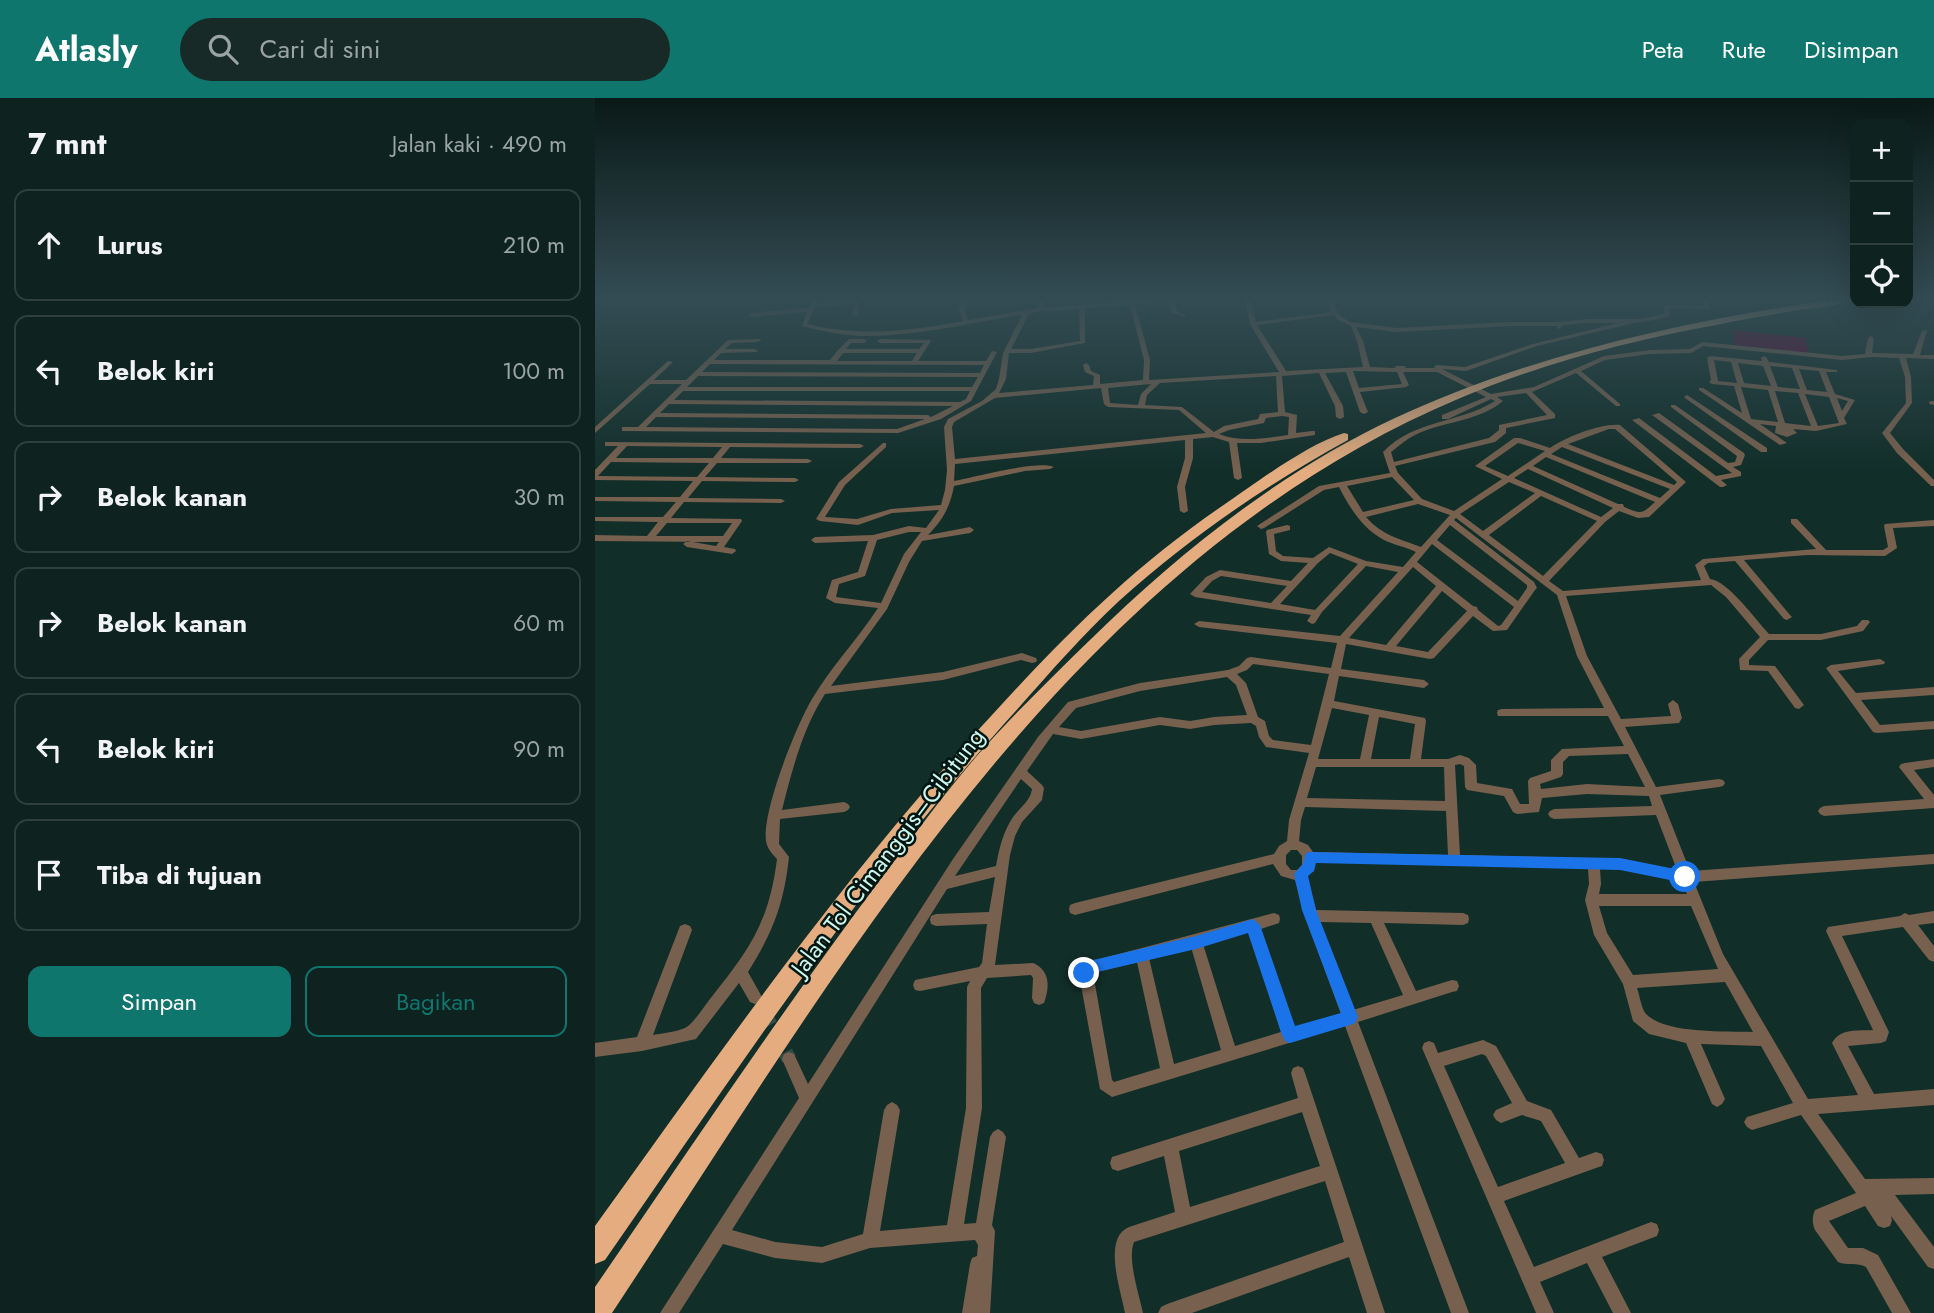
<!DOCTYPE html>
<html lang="id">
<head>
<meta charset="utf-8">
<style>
  body { margin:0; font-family:Jost,sans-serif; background:#172a28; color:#f1f3f6 }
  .controls { position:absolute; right:21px; top:21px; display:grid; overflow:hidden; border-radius:14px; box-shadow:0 7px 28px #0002 }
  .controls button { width:63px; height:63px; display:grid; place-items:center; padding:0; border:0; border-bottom:2px solid #2e3f3d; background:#0e221f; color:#f1f3f6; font:35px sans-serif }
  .stop { position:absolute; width:21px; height:21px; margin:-16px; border:5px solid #1a73e8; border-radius:50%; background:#fff }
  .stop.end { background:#1a73e8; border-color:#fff; box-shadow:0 2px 7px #0008 }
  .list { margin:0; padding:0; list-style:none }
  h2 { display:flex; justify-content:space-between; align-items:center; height:91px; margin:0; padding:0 28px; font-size:30px }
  h2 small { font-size:23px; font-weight:400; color:#9ba4a4 }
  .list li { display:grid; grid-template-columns:46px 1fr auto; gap:21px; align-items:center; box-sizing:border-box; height:112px; margin:0 14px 14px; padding:0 14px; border:2px solid #2e3f3d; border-radius:14px }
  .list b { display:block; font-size:26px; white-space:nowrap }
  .list em { font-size:23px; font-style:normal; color:#9ba4a4 }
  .actions { display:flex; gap:14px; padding:21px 28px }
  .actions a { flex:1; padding:16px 0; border:2px solid #0f766e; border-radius:14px; text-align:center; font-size:24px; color:#0f766e }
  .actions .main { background:#0f766e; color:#fff }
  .icon { flex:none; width:38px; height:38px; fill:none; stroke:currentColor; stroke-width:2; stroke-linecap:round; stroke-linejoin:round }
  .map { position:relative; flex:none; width:1339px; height:1215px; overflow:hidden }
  header { display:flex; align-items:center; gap:42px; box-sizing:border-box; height:98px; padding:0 35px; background:#0f766e; color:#fff }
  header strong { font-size:33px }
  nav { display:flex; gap:38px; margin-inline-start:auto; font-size:24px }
  .search { width:490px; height:63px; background:#172a28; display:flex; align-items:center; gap:18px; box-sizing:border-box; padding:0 24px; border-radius:38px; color:#9ba4a4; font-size:26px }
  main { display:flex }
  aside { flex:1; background:#0e221f }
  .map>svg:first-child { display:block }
</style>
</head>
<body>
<header>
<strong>Atlasly</strong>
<div class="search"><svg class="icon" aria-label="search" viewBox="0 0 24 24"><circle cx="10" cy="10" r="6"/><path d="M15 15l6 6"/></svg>Cari di sini</div>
<nav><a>Peta</a><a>Rute</a><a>Disimpan</a></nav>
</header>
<main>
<aside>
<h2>7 mnt<small>Jalan kaki · 490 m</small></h2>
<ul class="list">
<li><svg class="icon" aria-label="ahead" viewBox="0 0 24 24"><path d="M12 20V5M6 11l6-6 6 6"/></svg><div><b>Lurus</b></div><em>210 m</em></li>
<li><svg class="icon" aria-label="left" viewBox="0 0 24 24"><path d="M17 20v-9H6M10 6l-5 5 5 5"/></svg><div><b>Belok kiri</b></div><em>100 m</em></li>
<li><svg class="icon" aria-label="right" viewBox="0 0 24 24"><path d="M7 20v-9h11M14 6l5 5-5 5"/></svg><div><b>Belok kanan</b></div><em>30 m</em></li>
<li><svg class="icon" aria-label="right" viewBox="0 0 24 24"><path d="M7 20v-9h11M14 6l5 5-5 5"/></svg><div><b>Belok kanan</b></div><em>60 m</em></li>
<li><svg class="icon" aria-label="left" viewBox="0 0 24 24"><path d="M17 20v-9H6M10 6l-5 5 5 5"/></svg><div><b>Belok kiri</b></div><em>90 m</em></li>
<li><svg class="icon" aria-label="arrive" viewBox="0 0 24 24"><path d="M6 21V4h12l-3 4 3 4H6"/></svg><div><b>Tiba di tujuan</b></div></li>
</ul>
<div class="actions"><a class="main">Simpan</a><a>Bagikan</a></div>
</aside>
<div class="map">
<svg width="1339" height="1215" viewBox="0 0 1339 1215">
  <rect width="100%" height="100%" fill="#122e29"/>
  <polygon fill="#640132" points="1138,232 1210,240 1214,255 1140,247"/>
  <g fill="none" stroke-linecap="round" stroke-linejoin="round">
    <polyline stroke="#2e4c46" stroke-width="15" stroke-dasharray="15 8" stroke-linecap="butt" points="168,914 194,961"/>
    <g fill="#77604e" fill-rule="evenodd">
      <path d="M217,203h6l-1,2 43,-2 -2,13 -3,2 -3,-2 2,-10 -39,3 -8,17c54,13 102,7 156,-3l-4,-10 2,-10h6l-2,10 3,9 71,-12 -1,-7h6l1,7 85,-7h25l-3,2 -17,1 15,56 -1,20 130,-8 -29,-48 -5,-23h6l5,21 75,-10 -4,-11h6l4,10 5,6 8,5 47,6 113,-6h51l26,-3h54l23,-5v-9l40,1 -1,-5h6v8l-40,-1v8l-15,4 -20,3 -97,23 -71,25 -24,-2 49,25 43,-7 70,-31 46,-6 40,-1 12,-7 140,14 23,-2 3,-16 3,-2 3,2 -2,15 41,1 9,-23 5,-1 -7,25h14v4l-28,-1 5,19 1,26 -22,30 13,16 31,31v6h-3l-34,-33 -15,-20 24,-30 -1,-26 -6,-19 -27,-1 -30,3 -139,-14 -12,7 -41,1 -45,6 -24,11 39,33v2h-4l-40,-33 -44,19 23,22v4l-49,10v5l-11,9 -100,24 3,7 24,26 32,12 48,-32 -27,-13 39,-28h6l30,10c16,-11 51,-25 70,-23l66,57 -37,35 -11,1 -19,-7 -14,11 -56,59 14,10 138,-11 -6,-15 8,-6 113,-10 -25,-26v-4h6l29,31h57l5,-3 -4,-21 1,-2 49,-4v6l-41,2 4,20 -12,8 -77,-1 -64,5 46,55 2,2 -5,3 -3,-1 -49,-58 -27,2 -4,3 6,13c18,2 46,41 59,55h52l36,-8 5,-6h6l2,2 -7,9 -42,9h-53l-19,20v5l26,1 29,39 -5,4 -4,-1 -27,-37 -28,-1 -1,-11 21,-22 -34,-40 -15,-12 -145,11 21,60 34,63 50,-3 -3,-12 5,-4 5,4 4,14 -3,5 -54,4 31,60 63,-8 4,1 2,3 -2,3 -4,1 -59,8 30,76 244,-17v10l-240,18 29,72 85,145 50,-4 -26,-52c8,-15 26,-12 41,-13l-47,-99 2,-4 72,-11 5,-3 4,2 25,-4v12l-16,2 16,21v16l-5,-2 -26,-33 -61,9 47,96 -3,9 -5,2 -33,3 26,48 60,-5v16l-116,9 47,65 69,-1v16l-39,1 39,52v22l-6,-2 -37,-51 1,4 -2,6 -6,2 -6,-2 -13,-20 -36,15 19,27h15l15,7 33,58h-19l-26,-46c-9,-5 -19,-1 -28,-5l-23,-32c-3,-7 -3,-13 0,-20l41,-17 -55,-78 -49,15 -5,-3 -3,-5 3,-5 46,-14 -32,-57 -60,-2 24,55 -3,5 -5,3 -5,-3 -26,-61 -37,-9 -16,-13 -10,-37 -29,-49 -9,-35 4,-16 -1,-16 -273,-6 -3,9 -5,5 9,34 147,3 5,2 1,4 -1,4 -5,2 -79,-2 32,68 36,-11 5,1 2,5 -2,5 -5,1 -94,30 111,291h-18l-106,-287 -233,71 -12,-8 -22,-120 2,-4 5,-2 189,-50 5,2 1,4 -1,4 -18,6 33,99 47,-14 -38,-104 -8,-30 -14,-4 -8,-12 -198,51 -5,-2 -1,-4 1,-4 5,-2 199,-49 5,-8 8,-5 2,-21 20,-67 -43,-6 -7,-10 -3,-11 -5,-3 -37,2 -24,4 -30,-4 -79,14 -28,-5 -26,37 15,14 2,3 -2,12 -20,22 -7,14 -5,19 -15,110 38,-2c17,7 17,24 11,40l-5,2 -5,-2 -2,-5 1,-20 -2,-3 -44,3 -6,10 1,120 -18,116 12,-1 14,-86 3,-5 5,-3 5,3 3,5 -14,88 3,6 -5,82h-28l8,-49 2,-6 5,-2 1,-11 -3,-5 -105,8 -48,15 -47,-5 -52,-14 -44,69h-19l139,-215 -17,-39 2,-5 5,-2 5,2 14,30 145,-225 85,-122 30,-35 72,-19 88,-13 11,-4 8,-8 4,-1 80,11 6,-25 -138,-16 -5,-3 5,-3 141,15 58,-64 -32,-6 -44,46 -7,11 -3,1 -5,-3 4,-6 -116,-18 -5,-3 16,-17 14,-7 71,11 17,-18 -27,-2 -12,-7 -3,-22 1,-2 20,-5 3,1v4l-16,4 2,17 7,5 30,2 16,-11 37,14 37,6 13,-15c-10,-5 -22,-7 -32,-12 -21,-11 -35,-33 -45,-53l-15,3 -60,38 -3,1 -4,-3 62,-40 71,-13 -7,-21c32,-33 75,-28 112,-51l-4,-2 -43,20h-6v-4l44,-18 -49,-25h-34l6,13 -3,2 -46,5 8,20 -4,2 -4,-2 -14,-40 -21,1 18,33 1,11 -4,2 -4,-2 -1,-11 -16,-33 -37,3 3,36 12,3 -1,18 16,-2h3v4l-54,8h-24l5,35 -4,2 -4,-2 -5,-36 -16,-5 -20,2v19l-8,29 3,24 -4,2 -4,-2 -3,-24 8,-29v-18l-230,24 -1,17c21,-4 84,-21 100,-14l-4,2 -25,2 -71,15c-4,21 -11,34 -26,49l42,-8 4,3 -4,3 -48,8 -13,21 -22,47 -56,77 112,-14 79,-19 14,5 1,2 -1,2 -4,1 -11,-3 -78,20 -118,14c-22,34 -33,76 -43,116l62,-8 4,2 2,3 -2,3 -4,2 -64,7 -1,25 10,13c-5,47 -16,75 -41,115l14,25 -2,5 -5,2 -5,-2 -11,-19 -43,56 -54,12 -47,6v-14l42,-6 43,-111 5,-2 5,2 2,4 -39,105c10,-2 23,-3 32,-7 7,-3 19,-21 25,-29 39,-49 59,-76 67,-140 -5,-5 -10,-11 -11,-18 -4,-30 30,-115 46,-142 19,-32 45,-59 66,-91l-43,-5 -9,-5 6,-18 26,-8 10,-31 -53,2 -4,-3 4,-3 58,-2 36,-9 17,2 13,-18 -47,3 -34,12 -38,-4 -4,-2 23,-37 44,-39h3v4l-41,38 -20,32 32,2 34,-10 50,-4 4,-15 2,-20 -3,-43 4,-8 34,-18 14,-12 3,-10 4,-26 19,-38c-53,8 -107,22 -161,21 -20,-1 -40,-5 -59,-10l5,-14 -55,5 -3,-2 3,-2 57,-5zM535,207l14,55 -1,20 -43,4v-9l-9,-4 -2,-6 -3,-2 -3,2 2,7 9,4 -1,9 -94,8 7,-14 3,-26h22l54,-10v-35zM484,211l1,32 -49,8h-20l18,-35 11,-3zM739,217l4,5 13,6 6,15 6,26 -77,4 -29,-46zM992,225h31l-85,21 -68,23 -28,-2 -2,1 -1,2h-28l-1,-2h-9l-1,2 -25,-1 -7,-26 -7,-14 41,5 113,-6h47v2l2,1 4,-4zM758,273l44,1 5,12 -43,4zM681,278l2,36 -18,2 -2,5 -34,7 -10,6 -32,-25 -37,-2 2,-10 13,-12zM556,286l-10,10 -3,11 -28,-2 -2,-15zM506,290l3,16 4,3 71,3 27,23 -251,26 -3,-32 2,-5 41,-24zM931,295l21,22 -48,10v5l-10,8 -95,24 -3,-10c9,-7 17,-14 28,-19 28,-12 60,-12 84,-32l-6,-4zM687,318l7,1 -1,18c-22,3 -47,8 -69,-1l10,-4 35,-7 2,-5zM1014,331h6l62,53 -3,3 -106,-41zM923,345l27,8 -37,25 -23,-10zM967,349l108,42 -10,9 -109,-44zM951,359l109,45c-14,13 -13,12 -31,5l-1,-3h-5l-85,-38zM933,371l85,39 -12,9 -87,-39zM797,379l22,23 -51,12 -16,-26zM914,384l26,11 -52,38 -23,-17zM946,398l56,25 -54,55 -54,-41zM823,406l32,11 -29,32c-23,-9 -38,-11 -55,-30zM861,420l101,77 20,61 27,52 -102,1 -4,1 -1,3 1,3h110l16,30 -62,3 -11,11v11l-21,7 -2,3 1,23h-9l-8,-15 -35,-6 -1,-18 -7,-7 -9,-3 -12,4h-27l5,-38 -1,-3 -91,-17 5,-25 85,12 5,-4 -5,-4 -83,-11 5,-25 84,15 4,-1 39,-42 20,15 14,-1 28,-40 2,-2 -3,-6 -80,-62zM855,427l77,60v3l-9,13 -81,-61zM314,434h12l-17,22 -23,49 -45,-6 3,-13 26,-8 12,-36zM837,446l82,63 -13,18 -3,1 -20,-16 -1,-3 -4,-1 -56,-44zM735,455l28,11 -43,46 -35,-6 38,-41zM818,469l23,19 -50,59 -37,-7zM626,478l66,10 -16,17 -69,-11 10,-11zM847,493l25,20 -39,41 -32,-6zM658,566l76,10 -18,71 -38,-5 -4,-4 -4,-15 -7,-4 -12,-34 -9,-9 10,-4zM632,579l9,8 11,30 -33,2 -24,4 -30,-4 -79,14 -22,-4 17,-19 64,-17zM737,610l37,7 -9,44h-42zM784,619l36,7 -5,35h-39zM1033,656l17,33 -58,-3 -46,5 -1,-5 21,-7 2,-3v-12l6,-6zM865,666l4,2 1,21 2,3 37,6 9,16 4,2 22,-2 3,-14 45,-4 62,2 3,10 -98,3 -4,2 -2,3 2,3 4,2 102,-4 21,55 -57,-11 -160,-4 -5,-90zM721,669h128l1,34 -138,-3zM426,681l11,10c-2,13 -12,18 -19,28 -10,15 -14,32 -17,49l-41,10zM710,709l141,4 2,44 -135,-3 -5,-7 -9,-4 2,-21zM696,752h6l5,6v9l-5,5h-6l-5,-6v-9zM1005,771h20l62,13 5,12h-88l2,-10zM400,779l-6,35 -53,2 -5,2 -1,4 1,4 5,2 51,-2 -5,39 -3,4 -59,12 -5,1 -2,5 2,5 5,1 50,-10 -3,6 -1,121 -19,117 -67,6 20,-121 -3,-5 -5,-3 -5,3 -3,5 -21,124 -41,13 -47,-5 -43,-12 215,-341zM1004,808h92l27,63 -85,6 -26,-42zM725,824l51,1 32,72 -50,15zM654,834l32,100 -46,14 -32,-102zM596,849l30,103 -47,14 -25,-106zM542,864l23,106 -46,14 -2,-2 -19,-107zM1130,884l28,50c-27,-1 -88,2 -107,-18 -5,-6 -6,-18 -9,-26z"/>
      <polygon points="573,203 579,203 582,213 590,217 590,219 577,215"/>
      <path d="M165,241l1,1 -3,2 -26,1 -7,6h30l3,2 -1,1 -36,1 -7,7h116l8,-10 11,-11h15l3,2 -3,2h-13l-5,6h73l5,-6h-44l-3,-2 3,-2 50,1 1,1 -13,20h68l6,-10 5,1 -26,49 -30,18 -43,14 -276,-2v-4h16l44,-43h-32l-55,49v-6l73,-66 5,1 -19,18h32l42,-40zM248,255h74l-5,8h-75zM115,266l274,1 -4,8 -278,-1zM103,278l280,1 -6,10h-285zM88,293h287l-4,8 -6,3 -286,-2zM74,306l284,2 -22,11 -3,-2 -268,-2zM61,319l269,2 -28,10 -251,-2z"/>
      <path d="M1115,258l52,5 -1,-3 3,-2 2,1 3,5 68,8v2h-11l9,22 20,6 -11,18 3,6 -31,7 -23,-2 4,4 -10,4 -12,-4 1,-7 -16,-2 27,19 -7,2 -81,-55v-2h4l39,25 -8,-27 -22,-2 -3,-2 2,-2 -4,-22zM1119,262l17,2 6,21 -19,-2zM1143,265l25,3 8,20 -27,-3zM1175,268l22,2 8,21 -22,-2zM1204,271l20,2 8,21 -20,-2zM1146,289l27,3 10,32 -27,-3zM1180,293l23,2 13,33 -26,-3zM1210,296l24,3 10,26 -21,3zM1242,300l11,3 -6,10z"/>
      <polygon points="1092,297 1172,350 1172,354 1166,354 1090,300 1089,299"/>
      <polygon points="1336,303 1339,303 1339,307 1334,306 1334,304"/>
      <polygon points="1076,307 1080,307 1149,355 1150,357 1146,367 1138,369 1146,374 1146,378 1126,382 1132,387 1128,389 1125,389 1037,322 1044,320 1121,378 1137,375 1057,317 1064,315 1133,365 1140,364 1142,358 1076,309"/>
      <path d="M10,344l255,2 4,2 -4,2 -130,-1 -9,11 87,1 4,2 -4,2h-91l-12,14 90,1 4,2 -4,2 -93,-1 -14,17 93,1 4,2 -4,2 -97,-1 -13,16 70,1 1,2 -18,26 11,2 1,2 -4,3 -45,-7 -4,-3 4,-3 29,5 3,-4 -124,-1v-6l52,1 11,-14 -63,-1v-4h68l13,-15 -81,-1v-4h85l13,-16 -98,-1v-10l23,-24h-13zM32,348l95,1 -9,11h-97zM16,364l98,1 -12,14 -99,-1zM72,425h65l-9,13h-67z"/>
      <polygon points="1285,561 1290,564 1289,566 1243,573 1261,595 1339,589 1339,597 1266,602 1285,627 1339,623 1339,631 1282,635 1278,634 1231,570 1236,567"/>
      <polygon points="1339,661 1339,669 1319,672 1339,697 1339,710 1229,718 1225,716 1223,713 1225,710 1229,708 1329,701 1304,669 1306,666 1310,665"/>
      <path d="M888,942l13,6 31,55 24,9 28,48 17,-6 6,2 2,6 -2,6 -6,2 -92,33 30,66 117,-45 6,2 2,6 -2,6 -55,21 29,56h-18l-26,-50 -47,19 14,31h-18l-114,-265 2,-5 5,-2 5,2 4,10zM887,956l4,2 26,47 -16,7 -3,5 3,5 5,3 21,-8 19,6 24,42 -67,24 -54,-121z"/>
      <path d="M703,968l5,2 2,5 80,240h-18l-18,-56 -157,56h-34l3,-6 6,-3 177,-62 -19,-61 -191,61c-7,17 5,52 9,71h-18c-4,-22 -23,-75 4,-86l46,-15 -11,-56 -46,15 -6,-2 -2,-6 2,-6 186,-59 -7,-25 2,-5zM707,1014l18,54 -130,41 -11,-56z"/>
    </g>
    <g fill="#e4ac7f" fill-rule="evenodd">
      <path d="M1228,203h24c-14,6 -33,7 -49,9 -27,5 -55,9 -82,15 -88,16 -176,39 -258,74 -393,166 -621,574 -846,914h-17v-26c92,-134 182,-269 279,-399 33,-43 65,-88 101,-130 36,-41 76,-80 115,-118 90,-88 191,-169 305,-222 136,-63 281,-95 428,-117z"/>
      <path d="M749,335l4,1v6c-82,45 -159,98 -229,161 -41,38 -77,81 -115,123 -149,167 -272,353 -399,536l-10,4v-38c126,-175 250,-353 397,-511 75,-82 141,-148 233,-211 32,-22 83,-60 119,-71z"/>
    </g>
  </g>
  <linearGradient id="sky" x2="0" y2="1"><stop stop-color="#0a1917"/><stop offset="0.54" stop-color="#334c54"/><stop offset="1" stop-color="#334c54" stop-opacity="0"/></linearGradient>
  <rect width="1339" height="373" fill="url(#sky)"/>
  <polygon fill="#1a73e8" points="715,754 1025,760 1090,773 1096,779 1090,785 1025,772 721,765 719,773 713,778 721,812 763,919 760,925 755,927 695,945 690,943 687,937 653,835 601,851 498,875 489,882 484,880 482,875 488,865 494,863 601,838 658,821 665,827 700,928 746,915 707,812 699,776 708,766 711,755"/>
  <g text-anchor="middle" stroke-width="5" stroke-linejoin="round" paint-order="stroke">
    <g font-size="24" fill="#cdf6ec" stroke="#001612">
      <text transform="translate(293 754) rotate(-53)" y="8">Jalan Tol Cimanggis–Cibitung</text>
    </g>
  </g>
</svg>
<div class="controls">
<button>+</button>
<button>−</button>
<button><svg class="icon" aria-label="locate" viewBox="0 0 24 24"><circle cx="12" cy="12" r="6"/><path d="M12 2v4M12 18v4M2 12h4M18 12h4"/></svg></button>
</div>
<div class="stop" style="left:1090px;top:779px"></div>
<div class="stop end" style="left:489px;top:875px"></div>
</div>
</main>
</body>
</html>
